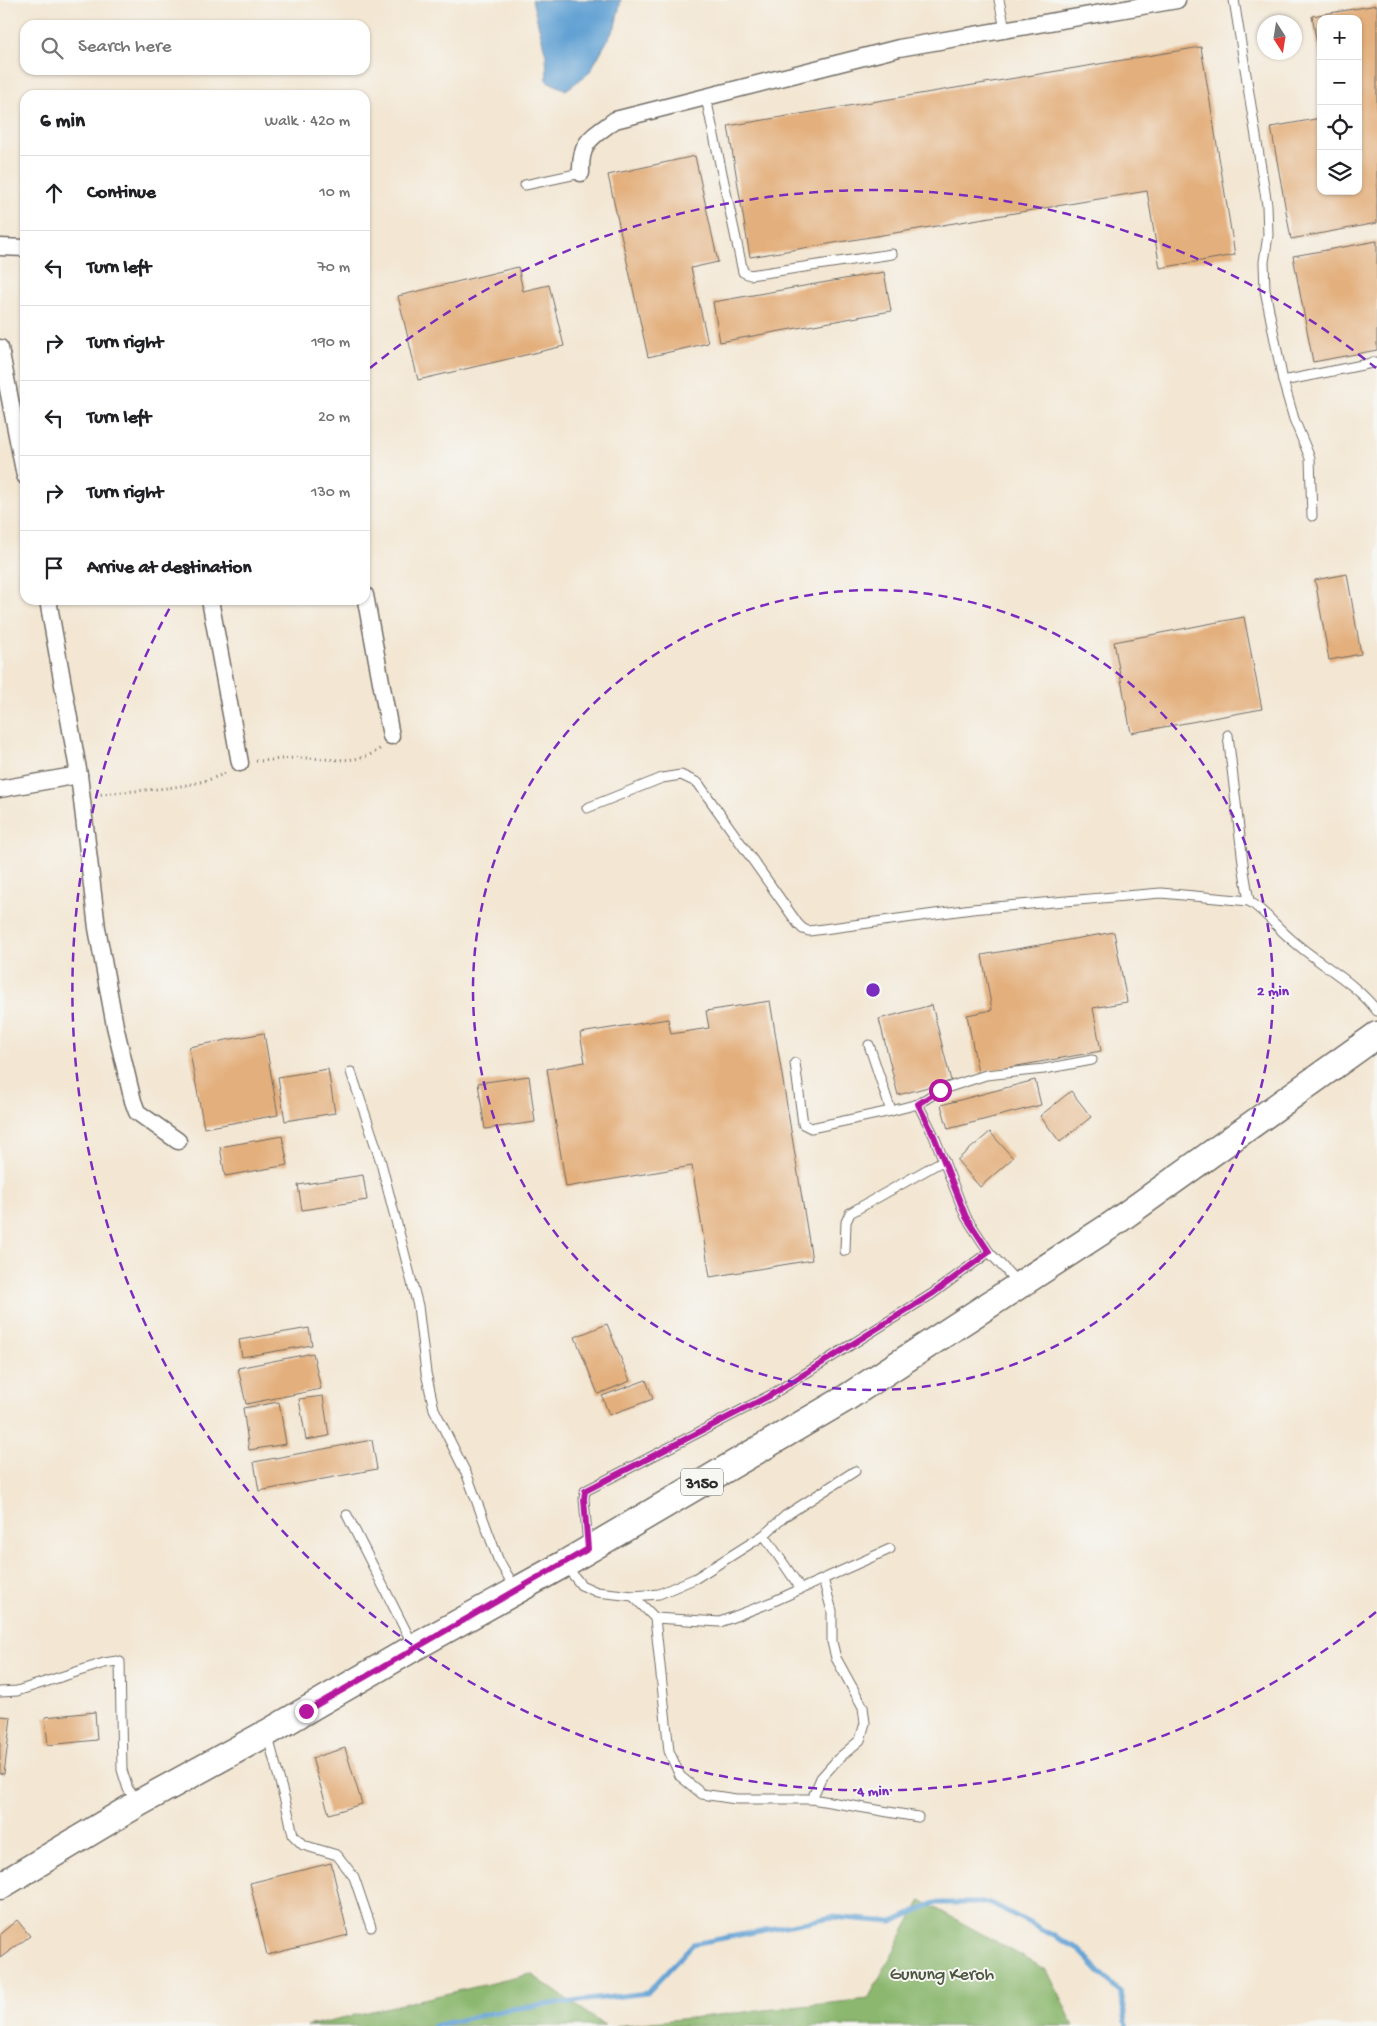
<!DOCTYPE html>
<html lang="en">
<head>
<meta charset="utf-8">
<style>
  body { margin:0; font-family:"Gochi Hand",sans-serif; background:#f2f2f2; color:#202124 }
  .controls { position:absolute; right:15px; top:15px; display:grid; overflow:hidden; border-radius:10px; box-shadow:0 1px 4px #0004 }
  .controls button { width:45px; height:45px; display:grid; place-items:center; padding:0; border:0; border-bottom:1px solid #e0e0e0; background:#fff; color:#202124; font:25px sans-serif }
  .compass { position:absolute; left:1257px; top:15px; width:45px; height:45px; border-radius:50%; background:#fff; box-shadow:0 1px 4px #0004; rotate:168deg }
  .stop { position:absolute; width:15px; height:15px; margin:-11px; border:4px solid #b5179e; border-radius:50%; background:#fff }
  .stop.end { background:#b5179e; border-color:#fff; box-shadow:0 1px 5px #0008 }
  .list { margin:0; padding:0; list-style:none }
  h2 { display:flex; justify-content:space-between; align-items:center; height:65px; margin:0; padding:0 20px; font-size:21px }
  h2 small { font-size:16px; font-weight:400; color:#757577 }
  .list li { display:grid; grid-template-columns:32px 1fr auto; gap:15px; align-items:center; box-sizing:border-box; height:75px; padding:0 20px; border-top:1px solid #e0e0e0 }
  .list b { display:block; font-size:19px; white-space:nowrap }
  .list em { font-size:16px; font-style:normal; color:#757577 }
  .icon { flex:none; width:28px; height:28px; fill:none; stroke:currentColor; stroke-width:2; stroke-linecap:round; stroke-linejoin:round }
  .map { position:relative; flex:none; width:1377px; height:2026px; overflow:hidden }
  .search { position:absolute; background:#fff; box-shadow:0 1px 4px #0004; left:20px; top:20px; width:350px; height:55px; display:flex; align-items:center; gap:12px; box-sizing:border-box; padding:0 18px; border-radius:15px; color:#757577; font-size:19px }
  .panel { position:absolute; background:#fff; box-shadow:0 1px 4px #0004; left:20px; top:90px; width:350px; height:515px; border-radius:15px }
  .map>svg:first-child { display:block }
</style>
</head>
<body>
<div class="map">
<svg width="1377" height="2026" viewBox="0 0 1377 2026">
  <rect width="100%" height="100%" fill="#f6f6f2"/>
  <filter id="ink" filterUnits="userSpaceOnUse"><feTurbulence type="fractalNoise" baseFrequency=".02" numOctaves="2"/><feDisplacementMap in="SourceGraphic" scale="10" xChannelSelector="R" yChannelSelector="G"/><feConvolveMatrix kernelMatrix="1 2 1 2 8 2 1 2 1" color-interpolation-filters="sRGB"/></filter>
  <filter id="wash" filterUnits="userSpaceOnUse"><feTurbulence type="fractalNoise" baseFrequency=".0096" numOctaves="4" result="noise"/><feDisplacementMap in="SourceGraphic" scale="20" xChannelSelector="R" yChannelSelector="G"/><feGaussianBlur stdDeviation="1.12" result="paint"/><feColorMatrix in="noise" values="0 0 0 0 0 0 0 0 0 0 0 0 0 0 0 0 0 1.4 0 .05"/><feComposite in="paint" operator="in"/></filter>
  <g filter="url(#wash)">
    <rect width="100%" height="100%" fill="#f3e6d2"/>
    <g fill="#8bb76e" stroke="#5b714c">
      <polygon points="921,1900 1047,1970 1074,2026 615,2026 868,1999"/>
      <polygon points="531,1974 605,2026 307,2026"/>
    </g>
    <polygon fill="#61a0d3" stroke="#46667f" points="532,0 621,0 615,27 589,73 566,90 547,81 546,55"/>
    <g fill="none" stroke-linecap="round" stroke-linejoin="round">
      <polyline stroke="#61a0d3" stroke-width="5" points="433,2026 510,2009 647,1993 693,1944 832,1917 892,1922 935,1903 991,1903 1077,1948 1120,1992 1127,2026"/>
    </g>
    <g id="blocks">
      <g fill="#e3af7b">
        <polygon points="1377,5 1377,223 1291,239 1271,127 1321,118 1321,191 1358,191 1358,19 1321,19 1320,61 1312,16"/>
        <polygon points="1201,47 1235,255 1160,268 1147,191 750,257 728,126"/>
        <polygon points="695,156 718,262 691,268 708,343 648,357 608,175"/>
        <polygon points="1377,241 1377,350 1313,362 1293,256"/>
        <polygon points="518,267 523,291 549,285 564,346 418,380 398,296"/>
        <polygon points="884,272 891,311 720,342 713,302"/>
        <polygon points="1347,574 1361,654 1329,660 1315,580"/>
        <polygon points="1244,617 1262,709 1131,733 1114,642"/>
        <polygon points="1114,932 1127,1002 1093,1008 1101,1051 978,1073 967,1015 992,1010 982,955"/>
        <polygon points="770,1001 812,1260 710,1277 692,1166 566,1187 547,1069 585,1062 580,1033 668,1019 671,1034 709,1028 706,1011"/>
        <polygon points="932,1005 951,1081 898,1095 879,1019"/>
        <polygon points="264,1033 278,1115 204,1128 189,1047"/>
        <polygon points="328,1069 335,1113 285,1121 278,1077"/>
        <polygon points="529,1076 535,1122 485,1129 478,1083"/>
        <polygon points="1035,1080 1041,1105 948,1129 941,1105"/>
        <polygon points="1071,1091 1091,1117 1060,1142 1040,1116"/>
        <polygon points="990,1132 1013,1158 980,1187 957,1160"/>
        <polygon points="282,1136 288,1165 225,1176 220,1147"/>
        <polygon points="363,1175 367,1200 302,1210 298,1185"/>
        <polygon points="607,1324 630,1381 598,1394 575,1337"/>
        <polygon points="309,1328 312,1345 242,1357 239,1340"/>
        <polygon points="313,1353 321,1389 246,1404 238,1368"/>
        <polygon points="646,1380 653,1399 609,1415 602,1396"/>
        <polygon points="323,1396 329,1436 306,1440 299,1399"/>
        <polygon points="279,1402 286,1444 249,1450 243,1408"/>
        <polygon points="372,1440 377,1469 259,1491 254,1462"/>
        <polygon points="95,1712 97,1740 48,1745 45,1717"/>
        <polygon points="0,1716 11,1717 4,1774 0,1773"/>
        <polygon points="345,1748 362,1804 329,1814 312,1758"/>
        <polygon points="331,1863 348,1935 267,1955 250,1883"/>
        <polygon points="17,1920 30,1936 0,1958 0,1934"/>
      </g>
    </g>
  </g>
  <g filter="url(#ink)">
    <use href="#blocks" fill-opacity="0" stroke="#716c65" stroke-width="1"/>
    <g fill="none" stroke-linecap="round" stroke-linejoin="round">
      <g stroke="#716c65" stroke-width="11">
        <g id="lane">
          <polyline points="999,0 1005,29"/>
          <polyline points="1234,0 1267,205 1268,235 1264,262 1265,290 1283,381 1377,362"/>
          <polyline points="706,98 743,272 750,275 892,254"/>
          <polyline points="525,185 581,173"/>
          <polyline points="1283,381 1294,419 1310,458 1312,516"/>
          <path d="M1228,735l16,136 5,30c17,11 28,27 43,39 28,25 62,41 85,71"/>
          <polyline points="587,808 662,778 681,775 698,783 798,924 803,929 809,931 972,909 1161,893 1249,901"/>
          <polyline points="869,1045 891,1111 918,1104 934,1136 966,1217 989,1252 1017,1282"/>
          <polyline points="795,1063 803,1124 811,1128 891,1111"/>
          <polyline points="351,1072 380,1159 418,1306 426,1373 434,1409 467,1475 498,1559 515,1588"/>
          <polyline points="918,1104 940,1090 986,1075 1044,1069 1092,1060"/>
          <polyline points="845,1251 846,1222 850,1213 944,1160"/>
          <polyline points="347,1515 413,1645"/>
          <polyline points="764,1535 801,1589"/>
          <polyline points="588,1546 584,1499 585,1491 771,1395 932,1294 989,1252"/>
          <polyline points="566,1566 581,1585 597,1592 633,1596 659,1594 696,1578 764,1535 785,1516 855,1471"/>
          <polyline points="633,1596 655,1618 720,1622 772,1602 890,1549"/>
          <polyline points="655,1618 669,1751 680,1776 702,1794 736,1799 812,1799 918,1817"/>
          <polyline points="0,1692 17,1691 104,1663 117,1661 120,1662 122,1770 128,1789 137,1801"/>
          <polyline points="268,1737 288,1812 293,1835 303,1845 337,1855 354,1877 371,1927"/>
          <polyline points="812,1799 821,1778 838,1759 860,1740 865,1723 863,1707 836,1658 832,1642 832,1611 823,1579"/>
        </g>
      </g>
      <g stroke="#716c65" stroke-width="19">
        <g id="street">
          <path d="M581,173c-1,-32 10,-35 34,-53l284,-72 278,-48"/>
          <polyline points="0,247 25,248"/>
          <polyline points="0,348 25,476"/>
          <polyline points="365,595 391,736"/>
          <polyline points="210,600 240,763"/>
          <polyline points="79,775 97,928 115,1026 133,1101 137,1112 178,1141"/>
          <polyline points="0,789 79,775 48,600"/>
        </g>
      </g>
      <g stroke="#716c65" stroke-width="29">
        <polyline id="primary" points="0,1886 139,1803 267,1733 415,1647 564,1564 843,1400 1110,1226 1377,1035"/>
      </g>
      <g stroke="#716c65" stroke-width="3" stroke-dasharray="1 4" stroke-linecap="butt">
        <path d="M256,761c14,0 28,-3 42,-3 28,-1 59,9 83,-10"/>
        <path d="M96,795c39,-6 96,-4 131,-23"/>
      </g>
      <use href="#lane" stroke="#fff" stroke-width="9"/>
      <use href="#street" stroke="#fff" stroke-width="16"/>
      <use href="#primary" stroke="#fff" stroke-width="26"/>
    </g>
  </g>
  <g fill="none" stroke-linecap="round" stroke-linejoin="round" filter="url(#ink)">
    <polyline stroke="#b5179e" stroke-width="6" points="306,1711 588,1549 584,1499 585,1491 771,1395 932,1294 989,1252 966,1217 934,1136 918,1104 940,1090"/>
  </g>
  <g fill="none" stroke="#7b2cbf" stroke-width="2.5" stroke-dasharray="9 6">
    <circle cx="873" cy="990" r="400"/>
    <path d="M1376 1612A800 800 0 0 1 173 602M370 368A800 800 0 0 1 1376 368"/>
  </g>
  <g text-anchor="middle" stroke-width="4" stroke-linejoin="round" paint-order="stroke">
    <rect fill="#f6f6f2" stroke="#686867" stroke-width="1" x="681" y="1468.5" width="42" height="27" rx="4"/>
    <g font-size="16" font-weight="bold" fill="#2b2b2b">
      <text x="702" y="1488">3150</text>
    </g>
    <g font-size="18" fill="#4c5640" stroke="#f6f6f2">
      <text x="942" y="1979">Gunung Keroh</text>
    </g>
  </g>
  <circle cx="873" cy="990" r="8" fill="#7b2cbf" stroke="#f6f6f2" stroke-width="2.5"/>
  <g font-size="15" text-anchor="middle" font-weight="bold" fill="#7b2cbf" stroke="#f6f6f2" stroke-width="4" stroke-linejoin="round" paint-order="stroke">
    <text x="1273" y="995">2 min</text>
    <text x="873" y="1795">4 min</text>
  </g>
</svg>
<div class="controls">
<button>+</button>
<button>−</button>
<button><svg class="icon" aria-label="locate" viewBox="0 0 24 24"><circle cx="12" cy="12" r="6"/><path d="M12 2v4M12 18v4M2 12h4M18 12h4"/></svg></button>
<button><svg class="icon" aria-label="layers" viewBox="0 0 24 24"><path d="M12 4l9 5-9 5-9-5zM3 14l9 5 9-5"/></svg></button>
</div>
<svg class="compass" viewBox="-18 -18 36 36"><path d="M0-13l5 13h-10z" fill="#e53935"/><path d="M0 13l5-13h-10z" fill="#757577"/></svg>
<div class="stop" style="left:940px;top:1090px"></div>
<div class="stop end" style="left:306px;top:1711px"></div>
<div class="search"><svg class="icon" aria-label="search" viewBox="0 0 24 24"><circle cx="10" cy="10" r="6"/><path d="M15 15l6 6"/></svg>Search here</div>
<section class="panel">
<h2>6 min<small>Walk · 420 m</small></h2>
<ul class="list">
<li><svg class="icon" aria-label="ahead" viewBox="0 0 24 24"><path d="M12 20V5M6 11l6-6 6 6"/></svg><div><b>Continue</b></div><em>10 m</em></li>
<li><svg class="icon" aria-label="left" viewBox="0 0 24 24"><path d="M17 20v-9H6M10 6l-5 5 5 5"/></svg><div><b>Turn left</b></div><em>70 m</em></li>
<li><svg class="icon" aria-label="right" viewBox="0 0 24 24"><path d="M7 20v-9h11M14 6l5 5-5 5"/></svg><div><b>Turn right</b></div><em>190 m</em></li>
<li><svg class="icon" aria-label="left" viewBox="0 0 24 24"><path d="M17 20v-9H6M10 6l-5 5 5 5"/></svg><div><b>Turn left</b></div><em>20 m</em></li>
<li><svg class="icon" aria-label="right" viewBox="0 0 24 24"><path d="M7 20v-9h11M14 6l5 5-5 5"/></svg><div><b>Turn right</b></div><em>130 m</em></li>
<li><svg class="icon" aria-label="arrive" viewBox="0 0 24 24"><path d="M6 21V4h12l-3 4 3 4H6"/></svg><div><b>Arrive at destination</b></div></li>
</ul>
</section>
</div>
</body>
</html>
